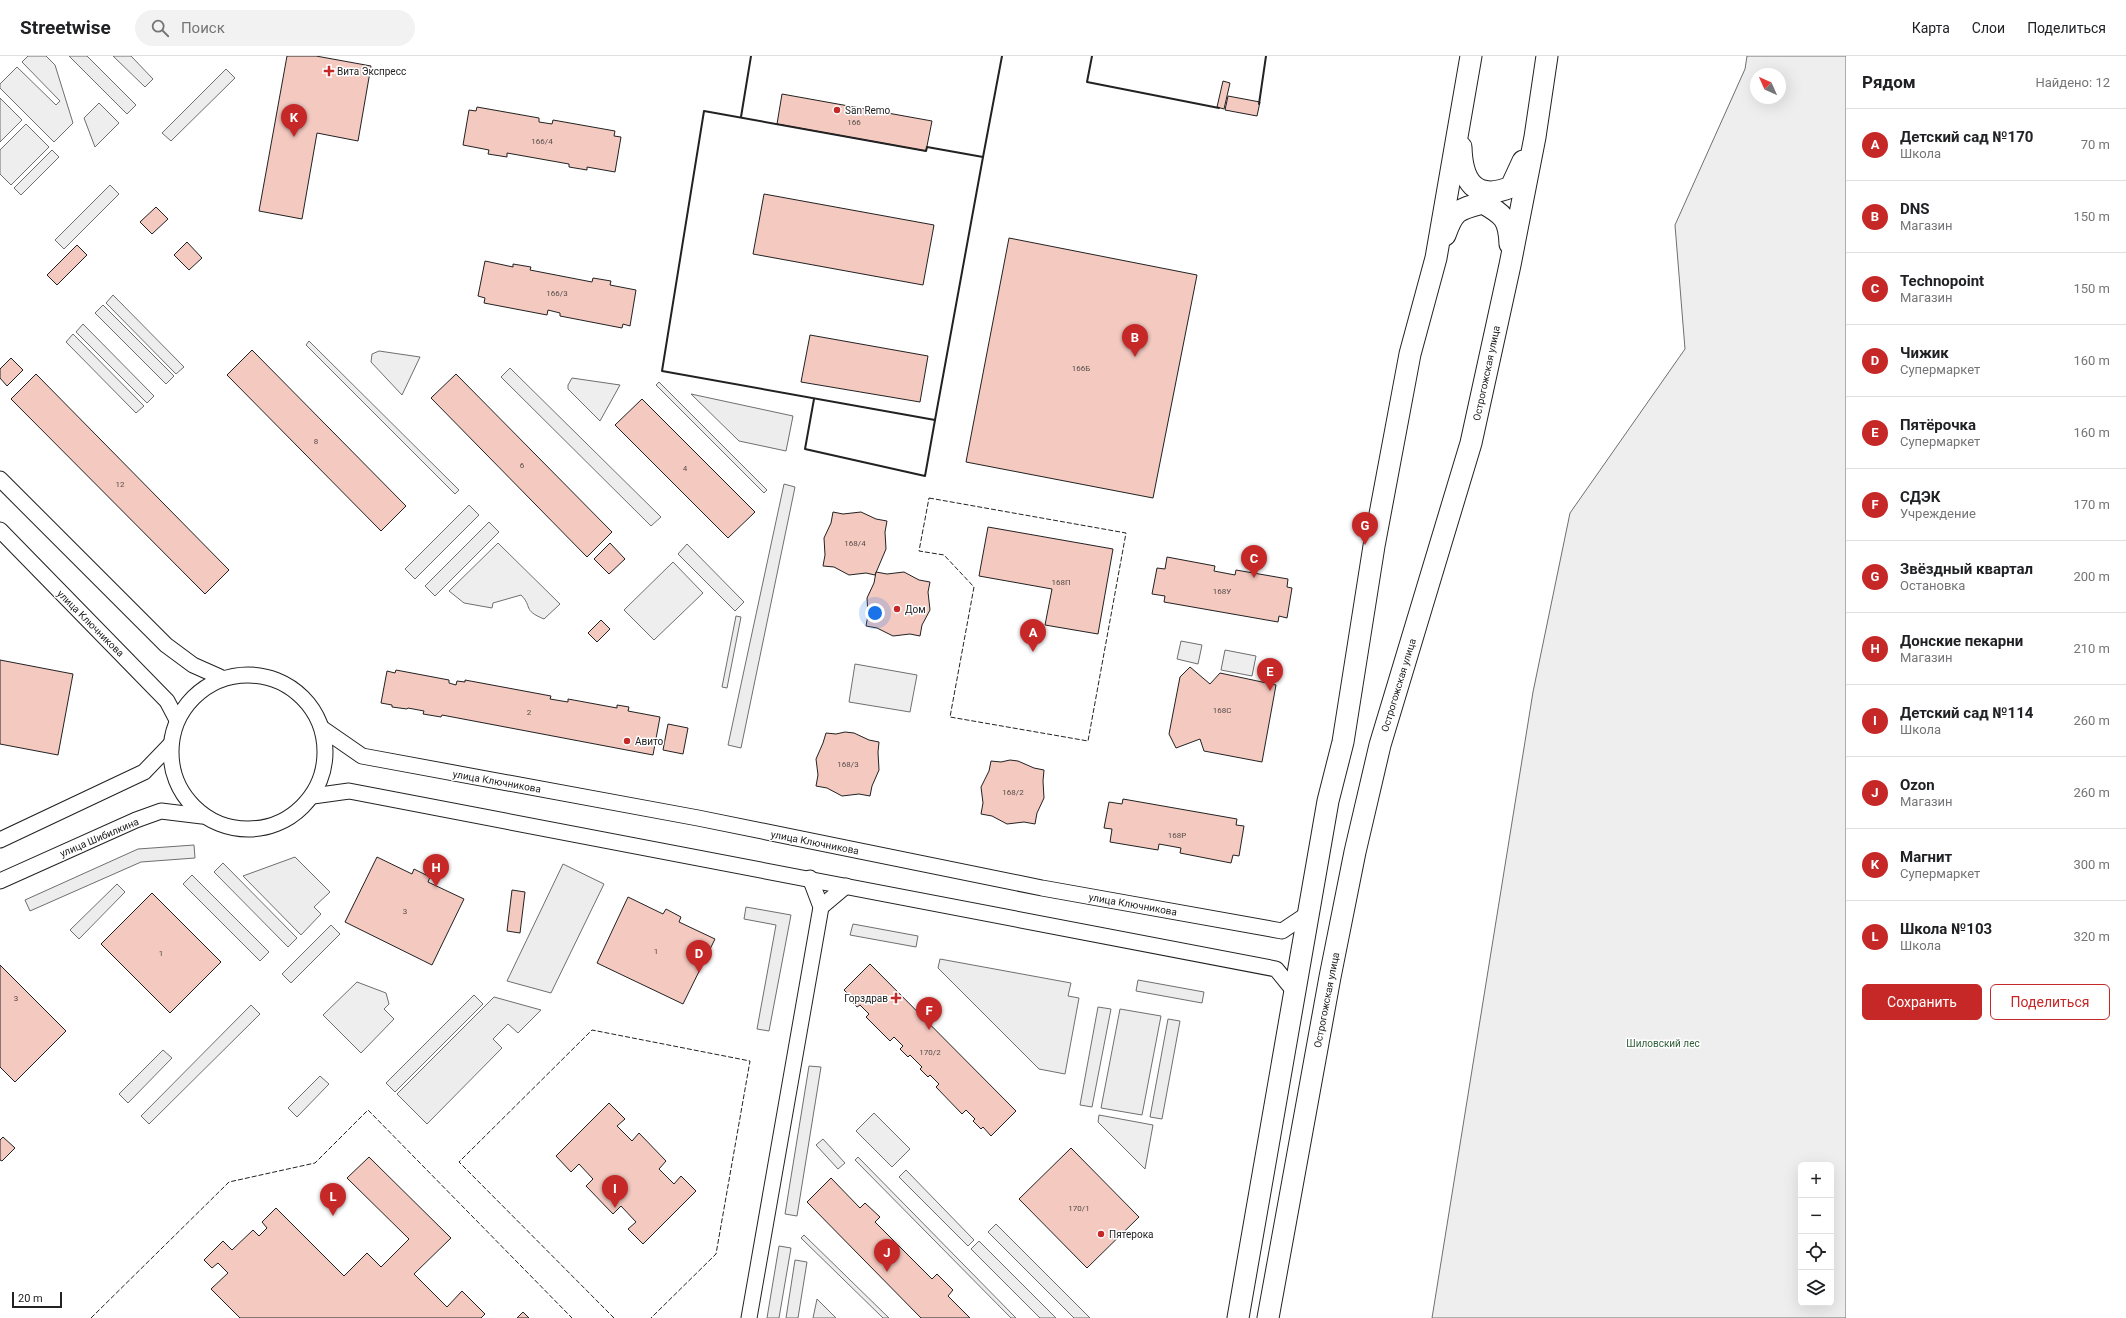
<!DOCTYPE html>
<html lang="ru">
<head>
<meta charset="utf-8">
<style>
  body { margin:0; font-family:Roboto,sans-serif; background:#f2f2f2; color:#202124 }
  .controls { position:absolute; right:12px; bottom:12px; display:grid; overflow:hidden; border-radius:6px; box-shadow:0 4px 16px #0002 }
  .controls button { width:36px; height:36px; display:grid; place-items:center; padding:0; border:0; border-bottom:1px solid #e0e0e0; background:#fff; color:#202124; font:20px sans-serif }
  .compass { position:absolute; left:1750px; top:12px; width:36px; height:36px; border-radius:50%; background:#fff; box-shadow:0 4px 16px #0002; rotate:315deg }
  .scale { position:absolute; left:12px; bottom:10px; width:50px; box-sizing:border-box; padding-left:4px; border:2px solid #222; border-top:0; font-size:11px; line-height:14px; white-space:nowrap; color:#222; -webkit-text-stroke:3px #fff; paint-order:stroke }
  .you { position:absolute; left:875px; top:557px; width:14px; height:14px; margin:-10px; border:3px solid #fff; border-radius:50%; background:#1a73e8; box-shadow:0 0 0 6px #1a73e833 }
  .badge { display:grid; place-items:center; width:26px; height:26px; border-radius:50%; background:#c62828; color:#fff; font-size:13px; font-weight:700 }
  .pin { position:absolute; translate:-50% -33px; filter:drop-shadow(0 1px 2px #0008) }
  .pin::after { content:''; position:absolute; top:21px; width:14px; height:12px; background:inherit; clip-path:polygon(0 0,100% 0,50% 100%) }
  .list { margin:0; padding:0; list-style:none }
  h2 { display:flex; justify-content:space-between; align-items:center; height:52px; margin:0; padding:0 16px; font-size:17px }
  h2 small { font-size:13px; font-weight:400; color:#757577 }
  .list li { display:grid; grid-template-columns:26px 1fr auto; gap:12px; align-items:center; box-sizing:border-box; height:72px; padding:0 16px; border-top:1px solid #e0e0e0 }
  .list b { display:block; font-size:15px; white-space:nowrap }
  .list p { margin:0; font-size:13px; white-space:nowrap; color:#757577 }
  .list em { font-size:13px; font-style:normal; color:#757577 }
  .actions { display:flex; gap:8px; padding:12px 16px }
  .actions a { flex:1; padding:9px 0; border:1px solid #c62828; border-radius:6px; text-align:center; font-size:14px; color:#c62828 }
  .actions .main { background:#c62828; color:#fff }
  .icon { flex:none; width:22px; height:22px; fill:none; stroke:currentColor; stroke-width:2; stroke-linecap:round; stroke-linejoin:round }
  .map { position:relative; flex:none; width:1846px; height:1262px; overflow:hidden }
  header { display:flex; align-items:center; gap:24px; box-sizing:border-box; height:56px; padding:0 20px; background:#fff; border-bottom:1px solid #e0e0e0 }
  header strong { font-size:19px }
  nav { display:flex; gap:22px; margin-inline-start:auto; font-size:14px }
  .search { width:280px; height:36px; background:#f2f2f2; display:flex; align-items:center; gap:10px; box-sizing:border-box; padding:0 14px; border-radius:22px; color:#757577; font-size:15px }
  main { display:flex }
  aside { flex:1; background:#fff }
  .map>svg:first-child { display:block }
</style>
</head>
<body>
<header>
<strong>Streetwise</strong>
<div class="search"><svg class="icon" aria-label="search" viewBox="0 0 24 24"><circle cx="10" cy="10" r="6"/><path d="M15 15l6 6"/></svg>Поиск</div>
<nav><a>Карта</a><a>Слои</a><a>Поделиться</a></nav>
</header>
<main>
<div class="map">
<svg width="1846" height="1262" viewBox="0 0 1846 1262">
  <rect width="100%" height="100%" fill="#fff"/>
  <g fill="#eee" stroke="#6f6f6f" fill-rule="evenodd">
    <polygon points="28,0 46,0 55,9 73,67 54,86 0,32 0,28 17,11 56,49 60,45 22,6"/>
    <path d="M1747,0h99v1262h-414l101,-626 37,-179 115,-164 -10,-124 70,-156zM1756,18h24v24h-24zM1801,1109h30v138h-30z"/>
    <polygon points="0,42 22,64 0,86"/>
    <polygon points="99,47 119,67 95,91 84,62"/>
    <polygon points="26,68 49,91 11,129 0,118 0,94"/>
    <polygon points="52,94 59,101 21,139 14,132"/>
    <polygon points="379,295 420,301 402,339 371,306 372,298"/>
    <polygon points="572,322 620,329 600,365 568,333 568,329"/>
    <path d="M498,487l62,61 -16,15c-22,-9 -11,-12 -23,-24l-28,8 -1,5 -28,-5 -15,-12z"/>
    <polygon points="673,506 703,537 654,584 624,554"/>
    <polygon points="1181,585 1202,589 1198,608 1177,603"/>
    <polygon points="1225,594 1256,600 1252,620 1221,614"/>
    <polygon points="855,608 917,619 910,656 849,646"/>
    <polygon points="357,926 386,937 389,948 384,953 394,963 361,997 323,959"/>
    <polygon points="874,1057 910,1093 892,1111 856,1075"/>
    <polygon points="1099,1059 1153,1069 1145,1113 1098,1066"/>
  </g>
  <g fill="#ededed" stroke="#6f6f6f">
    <polygon points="69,0 87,0 136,49 127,58"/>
    <polygon points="113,0 131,0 153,23 145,31"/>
    <polygon points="226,13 235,22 171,85 162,77"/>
    <polygon points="110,129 119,138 64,193 55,184"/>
    <polygon points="113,239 184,311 176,318 106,247"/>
    <polygon points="103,249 174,320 166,328 95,257"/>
    <polygon points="83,268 154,340 147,347 76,276"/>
    <polygon points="73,278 144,350 136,357 66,286"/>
    <polygon points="309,285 459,434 455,438 306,289"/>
    <polygon points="510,312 661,461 651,470 501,321"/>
    <polygon points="659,326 767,434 764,437 656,329"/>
    <polygon points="691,338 793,360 786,395 739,385"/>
    <polygon points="784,428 795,431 741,692 728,689"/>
    <polygon points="469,449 479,459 415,523 405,513"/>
    <polygon points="489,466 499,476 435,540 425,530"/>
    <polygon points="687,488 744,546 735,555 678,498"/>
    <polygon points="736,560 741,561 727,632 722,631"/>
    <polygon points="194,789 195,802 141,806 30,855 25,844 138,793"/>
    <polygon points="295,801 330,836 314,851 321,858 301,879 243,820"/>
    <polygon points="223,807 297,882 288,891 214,816"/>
    <polygon points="563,808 604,828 551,937 507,925"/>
    <polygon points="192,819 269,896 260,905 183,828"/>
    <polygon points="117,828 125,836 79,883 70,874"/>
    <polygon points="746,851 791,859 769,975 757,973 776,869 744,863"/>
    <polygon points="853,868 918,880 916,891 850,879"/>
    <polygon points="331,869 340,878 291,927 282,918"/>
    <polygon points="940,903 1071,927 1068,940 1079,942 1065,1018 1039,1013 938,912"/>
    <polygon points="1138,924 1204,936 1202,947 1136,935"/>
    <polygon points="474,939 483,948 395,1036 386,1027"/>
    <polygon points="494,941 541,954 518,977 508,968 493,983 502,992 427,1068 397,1038"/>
    <polygon points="251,949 260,958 149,1068 141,1060"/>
    <polygon points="1098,951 1111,953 1092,1051 1080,1049"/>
    <polygon points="1120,953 1161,960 1142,1059 1101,1052"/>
    <polygon points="1168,963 1180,965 1162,1063 1150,1061"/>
    <polygon points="163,994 172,1002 128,1047 119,1038"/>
    <polygon points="809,1010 821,1011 797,1160 785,1158"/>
    <polygon points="320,1020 329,1028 297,1061 288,1052"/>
    <polygon points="823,1083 845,1107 838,1113 816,1089"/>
    <polygon points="858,1101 1016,1262 1011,1262 855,1104"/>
    <polygon points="906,1114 974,1184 968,1190 899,1121"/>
    <polygon points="996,1168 1090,1262 1074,1262 988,1176"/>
    <polygon points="804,1179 889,1262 883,1262 801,1182"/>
    <polygon points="979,1185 1056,1262 1040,1262 971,1193"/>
    <polygon points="779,1190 791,1192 779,1262 767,1262"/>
    <polygon points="795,1204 807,1206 798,1262 786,1262"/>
    <polygon points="817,1243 836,1262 813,1262"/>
  </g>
  <g fill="#f3c9c0" stroke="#222">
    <polygon points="287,0 316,0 371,10 358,85 317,77 302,163 259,155"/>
    <polygon points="1223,25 1230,27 1224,53 1217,51"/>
    <polygon points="782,38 932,65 926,95 777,68"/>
    <polygon points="1228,40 1260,46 1257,60 1225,54"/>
    <polygon points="477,51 539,62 539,66 552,68 553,64 615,75 614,80 621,81 615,116 587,111 587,114 569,111 569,108 507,97 507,101 488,98 489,94 463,89 469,54 476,55"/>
    <polygon points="764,138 934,169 923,229 753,198"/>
    <polygon points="156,151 168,163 152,178 140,166"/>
    <polygon points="1009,182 1197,219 1153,442 966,406"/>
    <polygon points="187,186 202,202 189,214 174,199"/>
    <polygon points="77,189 87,199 57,229 47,219"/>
    <polygon points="485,205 513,211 513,208 531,211 530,214 592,226 593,222 611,225 610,229 636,234 630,270 623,268 622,272 560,260 560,257 548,254 547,259 484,247 485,242 478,240"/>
    <polygon points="810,279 928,300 920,346 801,326"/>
    <polygon points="252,294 406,450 381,475 227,319"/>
    <polygon points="11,302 23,314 7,330 0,322 0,313"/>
    <polygon points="36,318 229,514 205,538 11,343"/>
    <polygon points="456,318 612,476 587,501 431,342"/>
    <polygon points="642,343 755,456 728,482 615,369"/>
    <polygon points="833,456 843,458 861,456 876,463 887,465 885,476 886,493 875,519 866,517 849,519 834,511 823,510 825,499 824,482 831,467"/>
    <polygon points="988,471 1113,493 1098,578 1045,569 1052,533 979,520"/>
    <polygon points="610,487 625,503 609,518 594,503"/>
    <polygon points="1167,501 1215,510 1214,515 1235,519 1236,514 1288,523 1287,531 1292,532 1287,562 1279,560 1278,566 1164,546 1165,540 1152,538 1157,512 1165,513"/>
    <polygon points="876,516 887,518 904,516 919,524 930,526 928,536 930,554 922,569 920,580 910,578 893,580 877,572 866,570 868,559 867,542 874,527"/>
    <polygon points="601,564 610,573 597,586 588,577"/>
    <polygon points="0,604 73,618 58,699 0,688"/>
    <polygon points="1190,611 1210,628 1220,617 1276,629 1262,706 1204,695 1200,683 1176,692 1169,678 1180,621"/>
    <polygon points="396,614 449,624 449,627 456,629 457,625 465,626 465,624 551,640 550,643 568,646 568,643 617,652 617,649 629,651 628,655 660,661 653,699 442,659 441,661 423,658 424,655 408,652 407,653 392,651 392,649 381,647 387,615 395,617"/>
    <polygon points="668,668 688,672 683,698 663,694"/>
    <polygon points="845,676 854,677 869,684 879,686 878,696 879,714 872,730 870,740 859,738 842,740 827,732 816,730 818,719 816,703 823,687 826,677 836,678"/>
    <polygon points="1010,704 1018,705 1034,712 1044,714 1043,725 1044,742 1037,757 1035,768 1024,766 1007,768 992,760 981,758 983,747 981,731 989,715 991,705 1001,706"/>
    <polygon points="1123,743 1237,763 1236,769 1244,770 1239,800 1233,799 1231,807 1180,797 1181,792 1159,788 1158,794 1110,786 1112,773 1104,772 1109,746 1122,748"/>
    <polygon points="377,801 412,818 414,813 430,821 428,826 464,843 432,909 345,866"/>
    <polygon points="512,834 525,836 520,877 507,875"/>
    <polygon points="152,837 221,906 170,957 101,888"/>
    <polygon points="628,841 663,858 666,853 681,861 679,866 715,883 683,948 597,907"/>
    <polygon points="870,908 1016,1055 991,1080 983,1071 981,1073 973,1065 975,1063 966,1054 962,1058 936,1031 939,1028 930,1019 928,1021 920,1013 922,1011 910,999 908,1001 900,993 903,990 894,981 890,985 866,961 869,958 860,949 857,951 849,943 851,941 844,934"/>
    <polygon points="0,909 66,975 15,1026 0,1011"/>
    <polygon points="609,1047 625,1063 617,1070 632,1085 639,1077 666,1105 659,1113 674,1128 681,1120 696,1135 643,1188 628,1173 636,1166 621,1150 613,1158 586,1130 593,1123 579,1108 571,1116 556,1100"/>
    <polygon points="3,1081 15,1092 2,1105 0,1104 0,1084"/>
    <polygon points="1071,1092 1139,1161 1087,1212 1019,1143"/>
    <polygon points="369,1101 451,1182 414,1218 447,1251 462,1235 485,1258 481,1262 240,1262 211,1233 228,1217 218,1207 212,1212 204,1204 223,1185 232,1194 253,1174 259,1180 267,1172 262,1166 276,1152 344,1220 367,1197 381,1211 409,1183 347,1122"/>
    <polygon points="831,1122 860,1152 865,1147 880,1161 875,1166 932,1223 937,1218 953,1234 948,1240 970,1262 921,1262 807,1146"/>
    <polygon points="523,1256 529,1262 517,1262"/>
  </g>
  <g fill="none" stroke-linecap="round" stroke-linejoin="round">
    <g stroke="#222" stroke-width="17">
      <g id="street">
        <polyline points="0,423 166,589 193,609 220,621"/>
        <polyline points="0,474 167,645 177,664"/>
        <circle cx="248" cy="696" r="77"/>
        <polyline points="323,673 362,700 698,762 1042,832 1282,875 1309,857"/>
        <polyline points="313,740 349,735 1276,913 1294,935"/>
        <polyline points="0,784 144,716 171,688"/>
        <polyline points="0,825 136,764 161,755 202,760"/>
        <polyline points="821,851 846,830"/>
        <polyline points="749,1262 821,851 810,822"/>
      </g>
    </g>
    <g stroke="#222" stroke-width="23">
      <g id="secondary">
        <path d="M1461,91c1,34 14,55 50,40l12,-26"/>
        <path d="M1445,179c9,-25 12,-25 38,-32 21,12 26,16 27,41"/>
        <polyline points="1238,1262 1328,745 1343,686 1374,490 1410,298 1436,202 1471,0"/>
        <polyline points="1268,1262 1330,921 1355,796 1380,689 1471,387 1510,209 1535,81 1547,0"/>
      </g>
    </g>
    <use href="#street" stroke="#fff" stroke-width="15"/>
    <use href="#secondary" stroke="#fff" stroke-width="21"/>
    <g stroke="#222" stroke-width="1" stroke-dasharray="5 2" stroke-linecap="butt">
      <polygon points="929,442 1126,477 1088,685 950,661 974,531 944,499 919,495"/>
      <polyline points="91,1262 229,1126 315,1107 368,1054 572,1262"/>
      <polyline points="614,1262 459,1106 592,974 750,1005 716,1198 651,1262"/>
    </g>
    <g stroke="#222" stroke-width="2">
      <polyline points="1092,0 1087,26 1219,52"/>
      <polyline points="1259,48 1266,0"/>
      <polygon points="704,55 926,95 927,91 983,101 935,364 662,315"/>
      <polyline points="741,61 751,0"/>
      <polyline points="983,101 1002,0"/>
      <polyline points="814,343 805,393 925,420 935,364"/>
    </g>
  </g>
  <g fill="#c62828" stroke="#fff" stroke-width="1.5">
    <path d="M327 9h4v4h4v4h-4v4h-4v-4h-4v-4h4z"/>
    <circle cx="837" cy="54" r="4"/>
    <circle cx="897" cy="553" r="4"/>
    <circle cx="627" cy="685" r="4"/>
    <path d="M894 936h4v4h4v4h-4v4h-4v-4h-4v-4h4z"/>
    <circle cx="1101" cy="1178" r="4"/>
  </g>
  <g text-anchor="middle" stroke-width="3" stroke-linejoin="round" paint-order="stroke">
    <g font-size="8" fill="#564c4a">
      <text x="854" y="69">166</text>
      <text x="542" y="88">166/4</text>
      <text x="557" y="240">166/3</text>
      <text x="1081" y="315">166Б</text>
      <text x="316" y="388">8</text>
      <text x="522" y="412">6</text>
      <text x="685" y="415">4</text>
      <text x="120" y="431">12</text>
      <text x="855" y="490">168/4</text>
      <text x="1061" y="529">168П</text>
      <text x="1222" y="538">168У</text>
      <text x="1222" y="657">168С</text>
      <text x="529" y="659">2</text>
      <text x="848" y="711">168/3</text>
      <text x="1013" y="739">168/2</text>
      <text x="1177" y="782">168Р</text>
      <text x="405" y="858">3</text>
      <text x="656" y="898">1</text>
      <text x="161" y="900">1</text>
      <text x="16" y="945">3</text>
      <text x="930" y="999">170/2</text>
      <text x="1079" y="1155">170/1</text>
    </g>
    <g font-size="10" fill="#222" stroke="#fff" text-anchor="start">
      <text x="337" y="19">Вита Экспресс</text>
      <text x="845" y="58">San Remo</text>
      <text x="905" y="557">Дом</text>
      <text x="635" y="689">Авито</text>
      <text x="888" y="946" text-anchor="end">Горздрав</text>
      <text x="1109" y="1182">Пятерока</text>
    </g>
    <g font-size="10" fill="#222" stroke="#fff">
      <text transform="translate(1486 317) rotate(-78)" y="4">Острогожская улица</text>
      <text transform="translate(91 567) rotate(45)" y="4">улица Ключникова</text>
      <text transform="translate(1398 629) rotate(-73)" y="4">Острогожская улица</text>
      <text transform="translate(497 725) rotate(10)" y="4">улица Ключникова</text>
      <text transform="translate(99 781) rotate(-23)" y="4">улица Шибилкина</text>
      <text transform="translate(815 786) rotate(11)" y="4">улица Ключникова</text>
      <text transform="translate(1133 848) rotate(10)" y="4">улица Ключникова</text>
      <text transform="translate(1326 944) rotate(-79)" y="4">Острогожская улица</text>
    </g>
    <g font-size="10" fill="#2f5e38" stroke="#fff">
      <text x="1663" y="991">Шиловский лес</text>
    </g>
  </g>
</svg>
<div class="controls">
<button>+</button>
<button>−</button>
<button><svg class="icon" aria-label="locate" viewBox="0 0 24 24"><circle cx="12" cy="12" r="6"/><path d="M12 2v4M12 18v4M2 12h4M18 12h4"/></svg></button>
<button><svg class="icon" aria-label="layers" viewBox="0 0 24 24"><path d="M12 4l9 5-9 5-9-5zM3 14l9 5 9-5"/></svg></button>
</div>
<svg class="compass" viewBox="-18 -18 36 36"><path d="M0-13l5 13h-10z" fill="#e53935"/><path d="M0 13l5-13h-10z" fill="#757577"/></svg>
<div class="scale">20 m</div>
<div class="you"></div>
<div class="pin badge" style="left:1033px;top:596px">A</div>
<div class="pin badge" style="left:1135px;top:301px">B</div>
<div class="pin badge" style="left:1254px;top:522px">C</div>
<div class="pin badge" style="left:699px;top:917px">D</div>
<div class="pin badge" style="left:1270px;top:635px">E</div>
<div class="pin badge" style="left:929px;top:974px">F</div>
<div class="pin badge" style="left:1365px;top:489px">G</div>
<div class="pin badge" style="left:436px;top:831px">H</div>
<div class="pin badge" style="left:615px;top:1152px">I</div>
<div class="pin badge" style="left:887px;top:1216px">J</div>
<div class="pin badge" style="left:294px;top:81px">K</div>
<div class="pin badge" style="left:333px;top:1160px">L</div>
</div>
<aside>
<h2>Рядом<small>Найдено: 12</small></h2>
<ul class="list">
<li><span class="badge">A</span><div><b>Детский сад №170</b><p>Школа</p></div><em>70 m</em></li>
<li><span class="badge">B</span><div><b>DNS</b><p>Магазин</p></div><em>150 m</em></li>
<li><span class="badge">C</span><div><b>Technopoint</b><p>Магазин</p></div><em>150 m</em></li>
<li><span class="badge">D</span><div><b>Чижик</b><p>Супермаркет</p></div><em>160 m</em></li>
<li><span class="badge">E</span><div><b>Пятёрочка</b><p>Супермаркет</p></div><em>160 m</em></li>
<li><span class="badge">F</span><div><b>СДЭК</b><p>Учреждение</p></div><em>170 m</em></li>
<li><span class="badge">G</span><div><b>Звёздный квартал</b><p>Остановка</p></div><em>200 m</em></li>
<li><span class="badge">H</span><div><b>Донские пекарни</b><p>Магазин</p></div><em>210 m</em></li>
<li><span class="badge">I</span><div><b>Детский сад №114</b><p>Школа</p></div><em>260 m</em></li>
<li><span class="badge">J</span><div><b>Ozon</b><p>Магазин</p></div><em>260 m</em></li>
<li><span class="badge">K</span><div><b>Магнит</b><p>Супермаркет</p></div><em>300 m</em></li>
<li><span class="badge">L</span><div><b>Школа №103</b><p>Школа</p></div><em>320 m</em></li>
</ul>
<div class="actions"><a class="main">Сохранить</a><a>Поделиться</a></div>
</aside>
</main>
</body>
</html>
